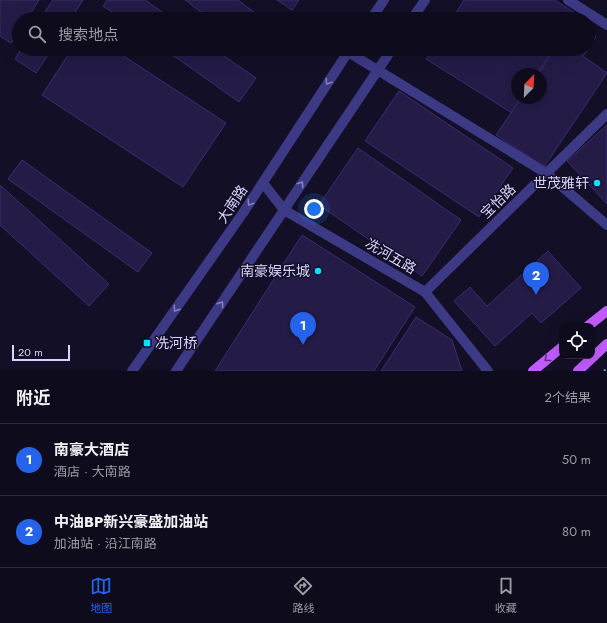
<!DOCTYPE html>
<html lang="zh">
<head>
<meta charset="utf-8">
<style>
  body { margin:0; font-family:Jost,"Noto Sans SC",sans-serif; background:#171425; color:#f1f3f6 }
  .controls { position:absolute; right:12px; bottom:12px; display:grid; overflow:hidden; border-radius:8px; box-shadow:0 4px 16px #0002 }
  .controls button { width:36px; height:36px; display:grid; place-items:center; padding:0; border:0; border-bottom:1px solid #2e2b3b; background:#0e0b1c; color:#f1f3f6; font:20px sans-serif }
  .compass { position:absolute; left:511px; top:68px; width:36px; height:36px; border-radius:50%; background:#0e0b1c; box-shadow:0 4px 16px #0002; rotate:24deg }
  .scale { position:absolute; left:12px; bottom:10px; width:58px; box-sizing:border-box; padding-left:4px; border:2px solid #d9d4ff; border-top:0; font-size:11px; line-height:14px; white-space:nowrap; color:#d9d4ff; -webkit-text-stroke:3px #130f26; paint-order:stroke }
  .you { position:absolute; left:314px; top:209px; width:14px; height:14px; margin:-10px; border:3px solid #fff; border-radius:50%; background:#1a73e8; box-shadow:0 0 0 6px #1a73e833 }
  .badge { display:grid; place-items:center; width:26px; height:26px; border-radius:50%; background:#2563eb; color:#fff; font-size:13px; font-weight:700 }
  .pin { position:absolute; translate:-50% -33px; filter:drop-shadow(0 1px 2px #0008) }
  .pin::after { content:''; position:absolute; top:21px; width:14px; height:12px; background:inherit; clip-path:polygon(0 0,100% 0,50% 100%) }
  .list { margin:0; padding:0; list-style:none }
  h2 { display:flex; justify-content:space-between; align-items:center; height:52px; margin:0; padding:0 16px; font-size:17px }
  h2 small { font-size:13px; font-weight:400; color:#9b9ba3 }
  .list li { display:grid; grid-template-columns:26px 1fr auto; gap:12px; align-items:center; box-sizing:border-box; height:72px; padding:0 16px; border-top:1px solid #2e2b3b }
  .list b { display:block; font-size:15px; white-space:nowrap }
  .list p { margin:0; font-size:13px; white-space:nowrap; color:#9b9ba3 }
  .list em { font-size:13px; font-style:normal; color:#9b9ba3 }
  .icon { flex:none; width:22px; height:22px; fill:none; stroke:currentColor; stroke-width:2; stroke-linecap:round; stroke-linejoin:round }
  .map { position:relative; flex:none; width:607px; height:371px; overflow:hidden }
  .search { position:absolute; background:#0e0b1c; box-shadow:0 4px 16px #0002; left:12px; right:12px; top:12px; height:44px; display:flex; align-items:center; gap:10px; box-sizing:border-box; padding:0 14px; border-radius:22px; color:#9b9ba3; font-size:15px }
  .sheet { height:196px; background:#0e0b1c }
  nav { display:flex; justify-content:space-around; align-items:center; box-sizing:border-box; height:56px; border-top:1px solid #2e2b3b; background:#0e0b1c; font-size:11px; color:#9b9ba3 }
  nav a { display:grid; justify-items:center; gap:2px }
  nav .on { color:#2563eb }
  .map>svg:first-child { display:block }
</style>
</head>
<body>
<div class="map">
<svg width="607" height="371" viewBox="0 0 607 371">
  <rect width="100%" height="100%" fill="#130f26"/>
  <g fill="#241b47" stroke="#3b2d73">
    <polygon points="0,0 39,0 27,19 19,19 19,30 11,43 0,36"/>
    <polygon points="53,0 83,0 71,19 40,19"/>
    <polygon points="107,0 145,0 172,19 122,19 103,6"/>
    <polygon points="185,0 238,0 263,19 210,19"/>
    <polygon points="277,0 299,0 292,10"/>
    <polygon points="464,0 555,0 575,13 571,19 452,19"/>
    <polygon points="588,31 596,37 588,48"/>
    <polygon points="21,49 52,49 36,73 15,59"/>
    <polygon points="72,49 113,49 226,123 183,187 42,95"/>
    <polygon points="164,49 214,49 256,78 239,102"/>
    <polygon points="250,49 263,49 258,55"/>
    <polygon points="433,49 553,49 537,74 517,74 517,98 522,98 512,113 426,59"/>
    <polygon points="555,49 588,49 583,56 607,73 544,167 496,135 521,98 541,98 541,74 538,74"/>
    <polygon points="399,91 513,168 479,217 365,141"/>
    <polygon points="607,125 607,204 567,161"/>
    <polygon points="358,148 461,220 422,276 319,205"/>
    <polygon points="22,160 152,253 138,272 8,179"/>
    <polygon points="0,185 109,284 89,306 0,225"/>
    <polygon points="302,235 415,307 374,371 215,371"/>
    <polygon points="548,251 581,288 541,323 532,313 495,346 454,301 470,287 487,306"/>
    <polygon points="416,317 452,340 462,371 381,371"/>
  </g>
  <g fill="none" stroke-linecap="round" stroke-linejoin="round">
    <polyline stroke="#2fb8b0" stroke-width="2.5" stroke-dasharray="2 3" stroke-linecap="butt" points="604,371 607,369"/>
    <g stroke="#3d3a85" stroke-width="10">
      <polyline points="568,0 607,25"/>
      <polyline points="371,19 384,0"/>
      <polyline points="412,19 425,0"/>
      <polyline points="348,52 546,173 607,225"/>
      <polyline points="263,183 284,210 425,292 488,371"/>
      <polyline points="425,292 607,114"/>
      <polyline points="132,371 243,213 350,49"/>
      <polyline points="176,371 392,49"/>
    </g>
    <g stroke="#c25bff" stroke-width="10">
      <polyline points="588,326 607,311"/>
      <polyline points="533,371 562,347"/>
      <polyline points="578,371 607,344"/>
    </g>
  </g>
  <defs><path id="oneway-chevron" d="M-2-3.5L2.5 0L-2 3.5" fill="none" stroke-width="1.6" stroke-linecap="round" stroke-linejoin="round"/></defs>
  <g stroke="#837fbc">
    <use href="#oneway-chevron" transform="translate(328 82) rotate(123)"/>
    <use href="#oneway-chevron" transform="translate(301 184) rotate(-56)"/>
    <use href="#oneway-chevron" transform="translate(250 203) rotate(124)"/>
    <use href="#oneway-chevron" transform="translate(221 304) rotate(-56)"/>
    <use href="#oneway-chevron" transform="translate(176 309) rotate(125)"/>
  </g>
  <use stroke="#623188" href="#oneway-chevron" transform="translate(547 359) rotate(141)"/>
  <g fill="#00e5ff" stroke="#130f26" stroke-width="1.5">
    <circle cx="597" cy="183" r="4"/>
    <circle cx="318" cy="271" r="4"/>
    <rect x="143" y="339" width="8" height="8" rx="2"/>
  </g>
  <g text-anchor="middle" stroke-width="3" stroke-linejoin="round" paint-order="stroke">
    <g font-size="14" fill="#d9d4ff" stroke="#130f26" text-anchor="end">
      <text x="589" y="188">世茂雅轩</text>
      <text x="310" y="276">南豪娱乐城</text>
      <text x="155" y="348" text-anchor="start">冼河桥</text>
    </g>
    <g font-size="14" fill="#d9d4ff" stroke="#130f26">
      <text transform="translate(498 201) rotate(-44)" y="5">宝怡路</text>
      <text transform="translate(232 204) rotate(-56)" y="5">大南路</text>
      <text transform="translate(391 256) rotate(30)" y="5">冼河五路</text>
    </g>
  </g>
</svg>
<div class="controls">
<button><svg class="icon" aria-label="locate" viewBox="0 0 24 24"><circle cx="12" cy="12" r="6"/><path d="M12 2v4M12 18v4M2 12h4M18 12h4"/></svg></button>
</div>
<svg class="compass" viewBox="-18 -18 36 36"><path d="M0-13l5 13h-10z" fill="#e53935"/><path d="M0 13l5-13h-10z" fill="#9b9ba3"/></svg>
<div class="scale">20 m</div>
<div class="you"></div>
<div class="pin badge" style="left:303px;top:345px">1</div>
<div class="pin badge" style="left:536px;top:295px">2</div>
<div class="search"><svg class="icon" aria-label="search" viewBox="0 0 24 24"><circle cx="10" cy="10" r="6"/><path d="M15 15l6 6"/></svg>搜索地点</div>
</div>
<section class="sheet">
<h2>附近<small>2个结果</small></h2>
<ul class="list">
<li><span class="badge">1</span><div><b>南豪大酒店</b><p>酒店 · 大南路</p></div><em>50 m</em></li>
<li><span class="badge">2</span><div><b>中油BP新兴豪盛加油站</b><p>加油站 · 沿江南路</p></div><em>80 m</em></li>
</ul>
</section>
<nav>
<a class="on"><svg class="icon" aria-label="map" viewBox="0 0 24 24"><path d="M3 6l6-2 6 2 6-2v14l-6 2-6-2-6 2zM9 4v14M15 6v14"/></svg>地图</a>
<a><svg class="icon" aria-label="directions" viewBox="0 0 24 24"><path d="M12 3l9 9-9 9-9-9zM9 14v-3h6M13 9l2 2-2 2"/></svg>路线</a>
<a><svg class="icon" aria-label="saved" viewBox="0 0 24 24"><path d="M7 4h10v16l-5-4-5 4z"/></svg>收藏</a>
</nav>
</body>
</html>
